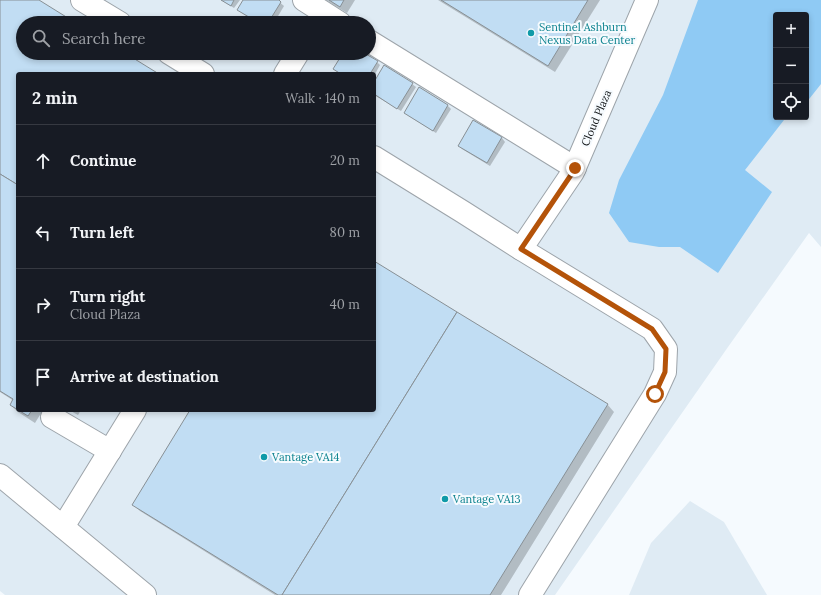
<!DOCTYPE html>
<html lang="en">
<head>
<meta charset="utf-8">
<style>
  body { margin:0; font-family:Lora,serif; background:#242831; color:#f1f3f6 }
  .controls { position:absolute; right:12px; top:12px; display:grid; overflow:hidden; border-radius:4px; box-shadow:0 2px 6px #0003 }
  .controls button { width:36px; height:36px; display:grid; place-items:center; padding:0; border:0; border-bottom:1px solid #363941; background:#171b24; color:#f1f3f6; font:20px sans-serif }
  .stop { position:absolute; width:12px; height:12px; margin:-9px; border:3px solid #b45309; border-radius:50%; background:#fff }
  .stop.end { background:#b45309; border-color:#fff; box-shadow:0 1px 4px #0008 }
  .list { margin:0; padding:0; list-style:none }
  h2 { display:flex; justify-content:space-between; align-items:center; height:52px; margin:0; padding:0 16px; font-size:17px }
  h2 small { font-size:13px; font-weight:400; color:#9ea1a6 }
  .list li { display:grid; grid-template-columns:26px 1fr auto; gap:12px; align-items:center; box-sizing:border-box; height:72px; padding:0 16px; border-top:1px solid #363941 }
  .list b { display:block; font-size:15px; white-space:nowrap }
  .list p { margin:0; font-size:13px; white-space:nowrap; color:#9ea1a6 }
  .list em { font-size:13px; font-style:normal; color:#9ea1a6 }
  .icon { flex:none; width:22px; height:22px; fill:none; stroke:currentColor; stroke-width:2; stroke-linecap:round; stroke-linejoin:round }
  .map { position:relative; flex:none; width:821px; height:595px; overflow:hidden }
  .search { position:absolute; background:#171b24; box-shadow:0 2px 6px #0003; left:16px; top:16px; width:360px; height:44px; display:flex; align-items:center; gap:10px; box-sizing:border-box; padding:0 14px; border-radius:22px; color:#9ea1a6; font-size:15px }
  .panel { position:absolute; background:#171b24; box-shadow:0 2px 6px #0003; left:16px; top:72px; width:360px; height:340px; border-radius:4px }
  .map>svg:first-child { display:block }
</style>
</head>
<body>
<div class="map">
<svg width="821" height="595" viewBox="0 0 821 595">
  <rect width="100%" height="100%" fill="#f5fafe"/>
  <g fill="#dfebf4" fill-rule="evenodd">
    <path d="M0,0h821v247l-12,-14 -81,114 -173,248h-550l-5,-4zM776,15h30v102h-30zM23,23h346v30h-346zM18,74h356v336h-356z"/>
    <polygon points="690,501 724,522 767,595 629,595 651,543"/>
  </g>
  <polygon fill="#8fcaf4" points="698,0 821,0 821,84 806,103 806,15 776,15 776,117 788,117 784,120 745,170 772,192 718,273 680,247 659,247 629,242 609,213 619,180 663,95"/>
  <g fill="#0003">
    <polygon points="0,0 37,0 74,23 23,23 23,53 123,53 157,74 18,74 18,410 43,410 35,423 18,412 11,405 14,401 0,392"/>
    <polygon points="221,0 240,0 234,8"/>
    <polygon points="244,0 277,0 284,6 274,23 258,23 242,13 238,10"/>
    <polygon points="326,0 355,0 347,13"/>
    <polygon points="438,0 600,0 555,72"/>
    <polygon points="344,53 362,53 377,62 380,65 374,76 374,74 340,74 334,69"/>
    <polygon points="374,84 412,84 416,87 401,111 374,95"/>
    <polygon points="420,89 448,106 451,109 436,133 409,116 405,113"/>
    <polygon points="474,121 502,138 505,142 490,166 462,149 459,146"/>
    <polygon points="374,262 607,404 614,412 501,595 275,595 140,511 133,504 191,410 374,410"/>
    <polygon points="69,410 81,410 78,415"/>
  </g>
  <g fill="#c1ddf3" stroke="#889095">
    <polygon points="0,0 39,0 76,23 23,23 23,53 125,53 159,74 18,74 18,185 0,174"/>
    <polygon points="221,0 234,0 231,6"/>
    <polygon points="243,0 279,0 281,2 268,23 259,23 237,10"/>
    <polygon points="329,0 344,0 340,7"/>
    <polygon points="441,0 588,0 548,66"/>
    <polygon points="343,53 364,53 378,61 370,74 341,74 333,69"/>
    <polygon points="384,65 413,83 397,109 374,94 374,82"/>
    <polygon points="419,87 448,105 433,131 404,113"/>
    <polygon points="473,120 502,137 487,163 458,146"/>
    <polygon points="0,174 18,185 18,410 32,410 28,416 10,405 13,399 0,391"/>
    <polygon points="374,261 457,312 282,595 278,595 132,505 190,410 374,410"/>
    <polygon points="457,312 608,404 490,595 282,595"/>
  </g>
  <g fill="none" stroke-linecap="round" stroke-linejoin="round">
    <g stroke="#9da4aa" stroke-width="24">
      <g id="minor">
        <polyline points="82,0 120,23"/>
        <polyline points="304,0 340,23"/>
        <polyline points="369,41 575,168"/>
        <polyline points="169,53 203,74"/>
        <polyline points="285,74 298,53"/>
        <polyline points="374,157 463,212 521,249 652,329 666,349 665,372 655,394 530,595"/>
        <polyline points="521,249 573,172 647,0"/>
        <polyline points="52,417 110,451"/>
        <polyline points="0,475 145,595"/>
        <polyline points="63,527 135,410"/>
      </g>
    </g>
    <use href="#minor" stroke="#fff" stroke-width="22"/>
  </g>
  <g fill="none" stroke-linecap="round" stroke-linejoin="round">
    <polyline stroke="#b45309" stroke-width="5" points="575,168 573,172 521,249 652,329 666,349 665,372 655,394"/>
  </g>
  <g fill="#0f9aa8" stroke="#f5fafe" stroke-width="1.5">
    <circle cx="531" cy="33" r="4"/>
    <circle cx="264" cy="457" r="4"/>
    <circle cx="445" cy="499" r="4"/>
  </g>
  <g text-anchor="middle" stroke-width="4" stroke-linejoin="round" paint-order="stroke">
    <g font-size="11" fill="#0d838f" stroke="#f5fafe" text-anchor="start">
      <text x="539" y="31">Sentinel Ashburn<tspan x="539" dy="13">Nexus Data Center</tspan></text>
      <text x="272" y="461">Vantage VA14</text>
      <text x="453" y="503">Vantage VA13</text>
    </g>
    <g font-size="11" fill="#111416" stroke="#f5fafe">
      <text transform="translate(596 118) rotate(-67)" y="4">Cloud Plaza</text>
    </g>
  </g>
</svg>
<div class="controls">
<button>+</button>
<button>−</button>
<button><svg class="icon" aria-label="locate" viewBox="0 0 24 24"><circle cx="12" cy="12" r="6"/><path d="M12 2v4M12 18v4M2 12h4M18 12h4"/></svg></button>
</div>
<div class="stop" style="left:655px;top:394px"></div>
<div class="stop end" style="left:575px;top:168px"></div>
<div class="search"><svg class="icon" aria-label="search" viewBox="0 0 24 24"><circle cx="10" cy="10" r="6"/><path d="M15 15l6 6"/></svg>Search here</div>
<section class="panel">
<h2>2 min<small>Walk · 140 m</small></h2>
<ul class="list">
<li><svg class="icon" aria-label="ahead" viewBox="0 0 24 24"><path d="M12 20V5M6 11l6-6 6 6"/></svg><div><b>Continue</b></div><em>20 m</em></li>
<li><svg class="icon" aria-label="left" viewBox="0 0 24 24"><path d="M17 20v-9H6M10 6l-5 5 5 5"/></svg><div><b>Turn left</b></div><em>80 m</em></li>
<li><svg class="icon" aria-label="right" viewBox="0 0 24 24"><path d="M7 20v-9h11M14 6l5 5-5 5"/></svg><div><b>Turn right</b><p>Cloud Plaza</p></div><em>40 m</em></li>
<li><svg class="icon" aria-label="arrive" viewBox="0 0 24 24"><path d="M6 21V4h12l-3 4 3 4H6"/></svg><div><b>Arrive at destination</b></div></li>
</ul>
</section>
</div>
</body>
</html>
